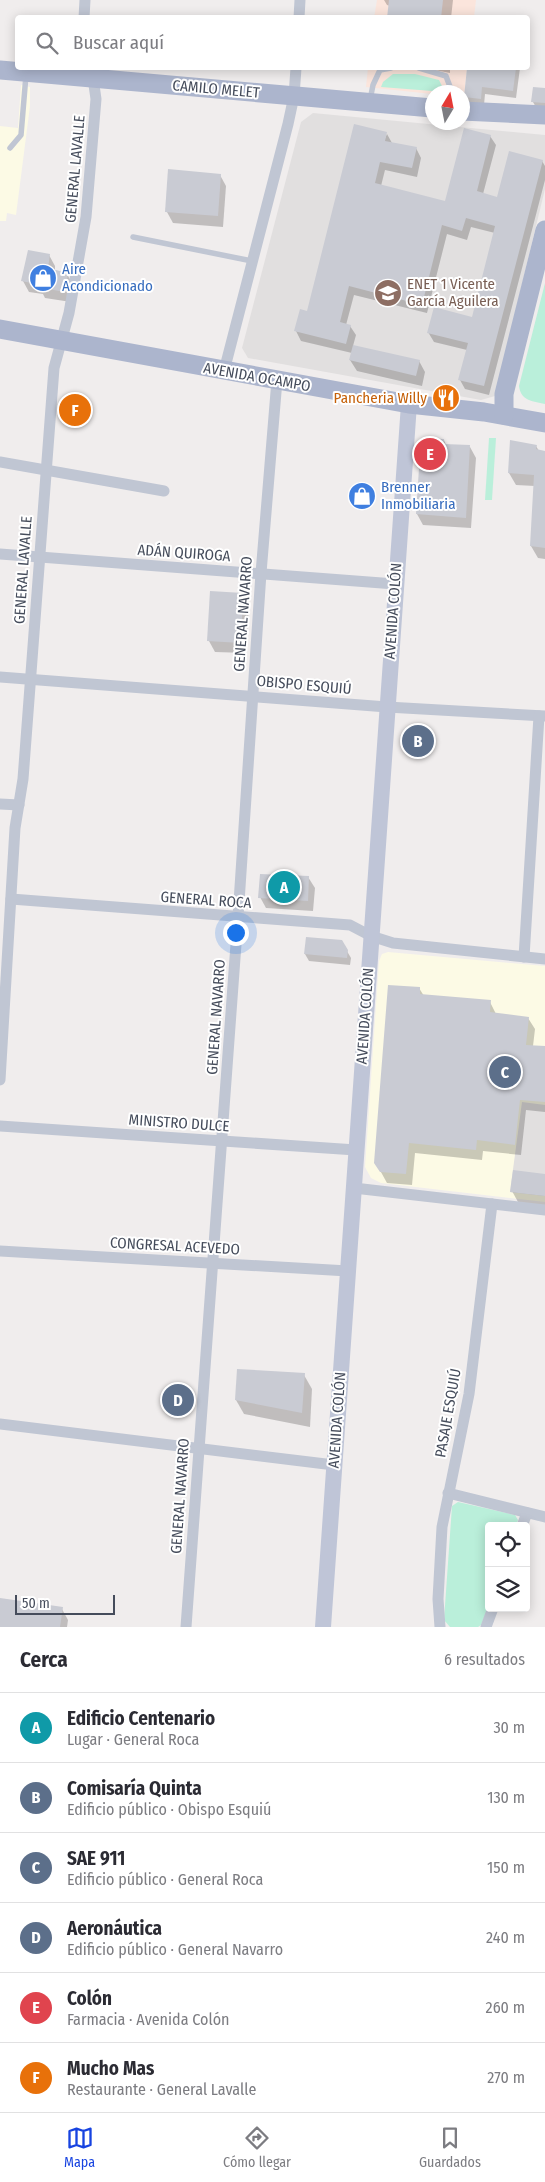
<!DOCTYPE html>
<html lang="es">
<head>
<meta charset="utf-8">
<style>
  body { margin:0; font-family:"Fira Sans Condensed",sans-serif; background:#f2f2f3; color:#2b2b33 }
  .controls { position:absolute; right:15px; bottom:15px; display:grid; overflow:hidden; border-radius:5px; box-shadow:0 2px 12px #0003 }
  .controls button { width:45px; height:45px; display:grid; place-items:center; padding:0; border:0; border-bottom:1px solid #e1e1e2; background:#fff; color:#2b2b33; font:25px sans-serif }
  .compass { position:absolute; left:425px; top:85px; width:45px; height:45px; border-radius:50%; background:#fff; box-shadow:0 2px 12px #0003; rotate:10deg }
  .scale { position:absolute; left:15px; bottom:12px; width:100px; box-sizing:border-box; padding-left:5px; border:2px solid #454c5b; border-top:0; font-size:14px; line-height:18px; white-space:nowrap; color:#454c5b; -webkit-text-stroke:4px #fff; paint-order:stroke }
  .you { position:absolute; left:235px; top:932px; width:18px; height:18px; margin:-12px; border:4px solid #fff; border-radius:50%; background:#1a73e8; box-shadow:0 0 0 8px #1a73e833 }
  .badge { display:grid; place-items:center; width:32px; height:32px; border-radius:50%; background:#1743e0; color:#fff; font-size:16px; font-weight:700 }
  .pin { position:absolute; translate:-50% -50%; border:2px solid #fff; box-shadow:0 1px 5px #0006 }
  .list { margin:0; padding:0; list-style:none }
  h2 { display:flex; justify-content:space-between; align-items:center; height:65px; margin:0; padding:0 20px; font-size:21px }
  h2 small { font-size:16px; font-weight:400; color:#7c7c81 }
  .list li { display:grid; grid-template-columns:32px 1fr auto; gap:15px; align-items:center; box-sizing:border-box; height:70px; padding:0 20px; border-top:1px solid #e1e1e2 }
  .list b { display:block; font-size:19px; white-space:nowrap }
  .list p { margin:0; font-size:16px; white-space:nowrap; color:#7c7c81 }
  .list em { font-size:16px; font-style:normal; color:#7c7c81 }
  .icon { flex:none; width:28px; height:28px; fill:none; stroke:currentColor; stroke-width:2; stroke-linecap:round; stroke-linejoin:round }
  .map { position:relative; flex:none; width:545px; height:1627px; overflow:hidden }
  .search { position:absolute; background:#fff; box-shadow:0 2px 12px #0003; left:15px; right:15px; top:15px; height:55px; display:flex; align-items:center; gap:12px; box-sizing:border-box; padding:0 18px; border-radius:5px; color:#7c7c81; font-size:19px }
  .sheet { height:485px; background:#fff }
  nav { display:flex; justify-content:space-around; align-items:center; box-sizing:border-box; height:70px; border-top:1px solid #e1e1e2; background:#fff; font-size:14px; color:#7c7c81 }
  nav a { display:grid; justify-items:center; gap:2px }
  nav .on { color:#1743e0 }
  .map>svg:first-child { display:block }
</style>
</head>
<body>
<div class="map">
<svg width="545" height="1627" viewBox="0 0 545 1627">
  <rect width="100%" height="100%" fill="#f0eded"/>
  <g fill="#fcfae5">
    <polygon points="21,85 30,87 30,106 16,215 7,213 6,221 0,221 0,126 18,128"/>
    <polygon points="388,952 545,966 545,1202 381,1183 371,1178 365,1167 379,961 382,954"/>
  </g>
  <g fill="#e1dfdf">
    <polygon points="313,113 545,135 545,189 495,396 481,400 248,358 242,348 301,122"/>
    <polygon points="522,1102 545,1105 545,1196 510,1192"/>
  </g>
  <g fill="#fbe5dc">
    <polygon points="377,0 476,0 474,17 374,18"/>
    <polygon points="368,68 467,68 464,97 462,92 432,94 366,87"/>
  </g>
  <g fill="#baefda">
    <polygon points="393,74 415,74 439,80 445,92 381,87 383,82"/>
    <path d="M545,283v121c-13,-3 -24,-3 -26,-18z"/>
    <polygon points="489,438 496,438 492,500 485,500"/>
    <polygon points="458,1502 515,1515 518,1520 516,1526 489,1526 489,1605 481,1625 478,1627 450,1627 444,1620 452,1506"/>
  </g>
  <g fill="#0003">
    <polygon points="384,0 453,0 451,18 388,18 390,6 387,5"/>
    <polygon points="425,68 450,68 450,73"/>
    <polygon points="469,68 520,68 516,98 485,94 484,105 469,103 465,96"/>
    <polygon points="545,90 545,110 537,109 533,102"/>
    <polygon points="387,134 392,143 416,148 421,158 417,177 385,170 381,186 446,203 490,136 496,145 483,194 498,198 542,161 545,166 545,180 489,395 465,389 460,380 467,350 434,342 428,332 473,318 495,233 471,227 467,240 447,234 427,313 354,295 346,325 350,326 356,335 353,346 419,361 425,372 422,386 357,371 350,360 352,353 301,341 296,331 308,312"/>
    <polygon points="220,175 226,186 223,227 173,223 167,212"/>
    <polygon points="49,255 55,266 55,271 67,274 73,285 71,302 45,298 43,294 29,292 23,281"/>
    <polygon points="444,440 446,445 470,447 476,458 471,528 423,525 417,514"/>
    <polygon points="536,446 539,451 545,452 545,559 538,558 531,546 535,486 516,485 509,473"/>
    <polygon points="243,595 249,605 246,653 215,652 209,641"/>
    <polygon points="308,877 315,888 313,911 266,908 260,897"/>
    <polygon points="341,941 351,958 350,965 309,961 305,954"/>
    <polygon points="419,988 424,996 490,1002 496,1014 528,1018 535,1029 533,1046 545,1048 545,1112 526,1110 521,1155 483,1151 482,1160 415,1153 412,1185 387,1183 376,1163"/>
    <polygon points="545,1175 545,1206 518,1202 512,1191"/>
    <polygon points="304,1375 312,1389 310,1427 244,1414 236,1400"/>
    <polygon points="0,1599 62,1609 68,1620 67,1627 0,1627"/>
  </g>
  <g fill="#c9cbd3">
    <polygon points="389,0 443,0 441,18 387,18"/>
    <polygon points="467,68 516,68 513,91 482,87 481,99 464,97"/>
    <polygon points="533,87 545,88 545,103 531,102"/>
    <polygon points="354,124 387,132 385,141 417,147 412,168 380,162 375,183 445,201 464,128 491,135 477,191 497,197 509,151 543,160 484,386 458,380 468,343 427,333 434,307 472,317 495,226 466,218 462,231 442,225 422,305 349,286 340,322 351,325 346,344 294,331 300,309 307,311"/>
    <polygon points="168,169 221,174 218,216 165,212"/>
    <polygon points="28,250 50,254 48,268 68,273 65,292 37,287 37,284 21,281"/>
    <polygon points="353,345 420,360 416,376 349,360"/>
    <polygon points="421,438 444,439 444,444 470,445 466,518 416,514"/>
    <polygon points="510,440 537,445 536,449 545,451 545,548 530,546 534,475 508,473"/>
    <polygon points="210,591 243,593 241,643 207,641"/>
    <polygon points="260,874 309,876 308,901 258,898"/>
    <polygon points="306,937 342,940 348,950 347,958 304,954"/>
    <polygon points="388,985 420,987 420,994 491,1000 490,1012 529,1017 526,1045 545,1046 545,1102 520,1100 515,1145 477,1140 476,1150 409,1143 406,1174 380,1172 374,1163"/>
    <polygon points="513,1170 545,1174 545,1196 510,1192"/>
    <polygon points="237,1369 305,1373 302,1413 235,1400"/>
    <polygon points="0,1598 63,1607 60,1627 0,1627"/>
  </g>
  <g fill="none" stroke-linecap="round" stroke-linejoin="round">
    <g stroke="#c0c6d3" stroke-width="5.5">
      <polyline points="419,68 446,76 452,92"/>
      <polyline points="370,100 373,85 380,70 391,68"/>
      <polyline points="10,148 21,135 26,75"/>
      <polyline points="133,237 252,261"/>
    </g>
    <g stroke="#c0c6d3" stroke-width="11">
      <polyline points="84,18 85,0"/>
      <polyline points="299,18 300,0"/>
      <polyline points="224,371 288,124 294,96 296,68"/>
      <polyline points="0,462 164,491"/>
      <polyline points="0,554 395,584"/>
      <polyline points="0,677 387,707 545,716"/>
      <polyline points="0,804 19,805"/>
      <polyline points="11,899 350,925 371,936 393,943 545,959"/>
      <polyline points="524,957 539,716"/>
      <polyline points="0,1080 15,828 23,779 54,368 69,313 86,217 96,99 93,78 86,68"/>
      <polyline points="0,1126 356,1150"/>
      <polyline points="354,1188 545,1210"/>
      <polyline points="0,1251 348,1271"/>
      <polyline points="0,1424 334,1465"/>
      <polyline points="448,1493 545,1517"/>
      <polyline points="522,1526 527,1513"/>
      <polyline points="186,1627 238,917 261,573 277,380"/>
      <polyline points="440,1627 438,1599 442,1527 469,1394 492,1204"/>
      <polyline points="486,1627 493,1608"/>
    </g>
    <polyline stroke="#bfc5d7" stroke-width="16" points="323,1627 409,404"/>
    <g stroke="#acb5cd" stroke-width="19">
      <polyline points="0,70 432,108"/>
      <polyline points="462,111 545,115"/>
      <polyline points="0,329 409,404 484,412 545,423"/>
      <polyline points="504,415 504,394 545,230"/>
    </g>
  </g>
  <defs>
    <g id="shop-disc" transform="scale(1.4375)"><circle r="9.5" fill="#3f7fe0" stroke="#fff"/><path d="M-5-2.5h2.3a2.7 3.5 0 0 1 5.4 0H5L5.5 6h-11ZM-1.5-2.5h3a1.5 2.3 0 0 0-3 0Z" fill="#fff"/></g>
    <g id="school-disc" transform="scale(1.4375)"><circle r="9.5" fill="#8d6e63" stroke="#fff"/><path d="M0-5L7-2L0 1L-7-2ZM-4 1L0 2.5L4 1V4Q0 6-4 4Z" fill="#fff"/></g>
    <g id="restaurant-disc" transform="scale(1.4375)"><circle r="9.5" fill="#e8710a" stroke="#fff"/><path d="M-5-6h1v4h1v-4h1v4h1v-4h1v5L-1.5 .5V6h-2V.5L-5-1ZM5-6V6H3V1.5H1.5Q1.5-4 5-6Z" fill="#fff"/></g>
  </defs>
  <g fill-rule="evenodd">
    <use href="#shop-disc" x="43" y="278"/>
    <use href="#school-disc" x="388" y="293"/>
    <use href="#restaurant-disc" x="446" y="398"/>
    <use href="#shop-disc" x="362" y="496"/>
  </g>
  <g text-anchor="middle" stroke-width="4" stroke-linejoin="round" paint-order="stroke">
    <g font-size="15" fill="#454c5b" stroke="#fff">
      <text transform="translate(216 89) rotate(5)" y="5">CAMILO MELET</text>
      <text transform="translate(75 169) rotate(-85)" y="5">GENERAL LAVALLE</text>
      <text transform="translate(257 377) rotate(10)" y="5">AVENIDA OCAMPO</text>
      <text transform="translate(184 553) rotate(4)" y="5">ADÁN QUIROGA</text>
      <text transform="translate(23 570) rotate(-86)" y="5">GENERAL LAVALLE</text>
      <text transform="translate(393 611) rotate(-86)" y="5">AVENIDA COLÓN</text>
      <text transform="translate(243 614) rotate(-86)" y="5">GENERAL NAVARRO</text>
      <text transform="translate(304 685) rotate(5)" y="5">OBISPO ESQUIÚ</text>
      <text transform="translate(206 900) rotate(4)" y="5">GENERAL ROCA</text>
      <text transform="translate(365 1016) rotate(-86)" y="5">AVENIDA COLÓN</text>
      <text transform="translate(216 1017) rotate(-86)" y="5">GENERAL NAVARRO</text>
      <text transform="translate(179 1123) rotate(4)" y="5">MINISTRO DULCE</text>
      <text transform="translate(175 1246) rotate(3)" y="5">CONGRESAL ACEVEDO</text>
      <text transform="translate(448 1413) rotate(-80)" y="5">PASAJE ESQUIÚ</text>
      <text transform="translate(337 1420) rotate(-86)" y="5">AVENIDA COLÓN</text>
      <text transform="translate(180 1496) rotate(-86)" y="5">GENERAL NAVARRO</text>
    </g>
    <g font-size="15" fill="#366cbe" stroke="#fff" text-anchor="start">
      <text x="62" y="274">Aire<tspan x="62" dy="17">Acondicionado</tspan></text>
      <text x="381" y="492">Brenner<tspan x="381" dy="17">Inmobiliaria</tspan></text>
    </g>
    <g font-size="15" fill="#785e54" stroke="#fff" text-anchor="start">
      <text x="407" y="289">ENET 1 Vicente<tspan x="407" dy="17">García Aguilera</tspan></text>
    </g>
    <g font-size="15" fill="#c56008" stroke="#fff" text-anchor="end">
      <text x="427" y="403">Pancheria Willy</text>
    </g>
  </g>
</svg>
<div class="controls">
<button><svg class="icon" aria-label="locate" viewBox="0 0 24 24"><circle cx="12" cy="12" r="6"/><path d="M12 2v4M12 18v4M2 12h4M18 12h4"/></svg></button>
<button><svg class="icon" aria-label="layers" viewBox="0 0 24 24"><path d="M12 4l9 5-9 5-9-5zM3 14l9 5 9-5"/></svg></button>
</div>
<svg class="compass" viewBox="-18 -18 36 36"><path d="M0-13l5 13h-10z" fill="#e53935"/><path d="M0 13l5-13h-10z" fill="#7c7c81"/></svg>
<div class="scale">50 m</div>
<div class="you"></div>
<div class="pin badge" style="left:284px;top:887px;background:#0f9aa8">A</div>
<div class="pin badge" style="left:418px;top:741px;background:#5c6f8a">B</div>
<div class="pin badge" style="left:505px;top:1072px;background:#5c6f8a">C</div>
<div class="pin badge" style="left:178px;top:1400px;background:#5c6f8a">D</div>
<div class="pin badge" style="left:430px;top:454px;background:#e0444e">E</div>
<div class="pin badge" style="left:75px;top:410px;background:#e8710a">F</div>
<div class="search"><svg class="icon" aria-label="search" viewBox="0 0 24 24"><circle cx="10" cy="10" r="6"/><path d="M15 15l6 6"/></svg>Buscar aquí</div>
</div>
<section class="sheet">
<h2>Cerca<small>6 resultados</small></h2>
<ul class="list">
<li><span class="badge" style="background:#0f9aa8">A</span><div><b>Edificio Centenario</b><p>Lugar · General Roca</p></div><em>30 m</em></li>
<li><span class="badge" style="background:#5c6f8a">B</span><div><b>Comisaría Quinta</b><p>Edificio público · Obispo Esquiú</p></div><em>130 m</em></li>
<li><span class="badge" style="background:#5c6f8a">C</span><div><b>SAE 911</b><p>Edificio público · General Roca</p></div><em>150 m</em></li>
<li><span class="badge" style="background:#5c6f8a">D</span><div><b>Aeronáutica</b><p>Edificio público · General Navarro</p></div><em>240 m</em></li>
<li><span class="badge" style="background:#e0444e">E</span><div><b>Colón</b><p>Farmacia · Avenida Colón</p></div><em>260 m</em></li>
<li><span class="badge" style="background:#e8710a">F</span><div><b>Mucho Mas</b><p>Restaurante · General Lavalle</p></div><em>270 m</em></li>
</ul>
</section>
<nav>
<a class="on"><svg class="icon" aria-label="map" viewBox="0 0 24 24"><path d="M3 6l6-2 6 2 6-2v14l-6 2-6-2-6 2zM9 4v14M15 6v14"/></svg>Mapa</a>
<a><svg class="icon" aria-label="directions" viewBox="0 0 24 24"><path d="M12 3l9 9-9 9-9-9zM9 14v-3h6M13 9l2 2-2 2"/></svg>Cómo llegar</a>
<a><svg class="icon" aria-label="saved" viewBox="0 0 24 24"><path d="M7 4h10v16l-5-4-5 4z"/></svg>Guardados</a>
</nav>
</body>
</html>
